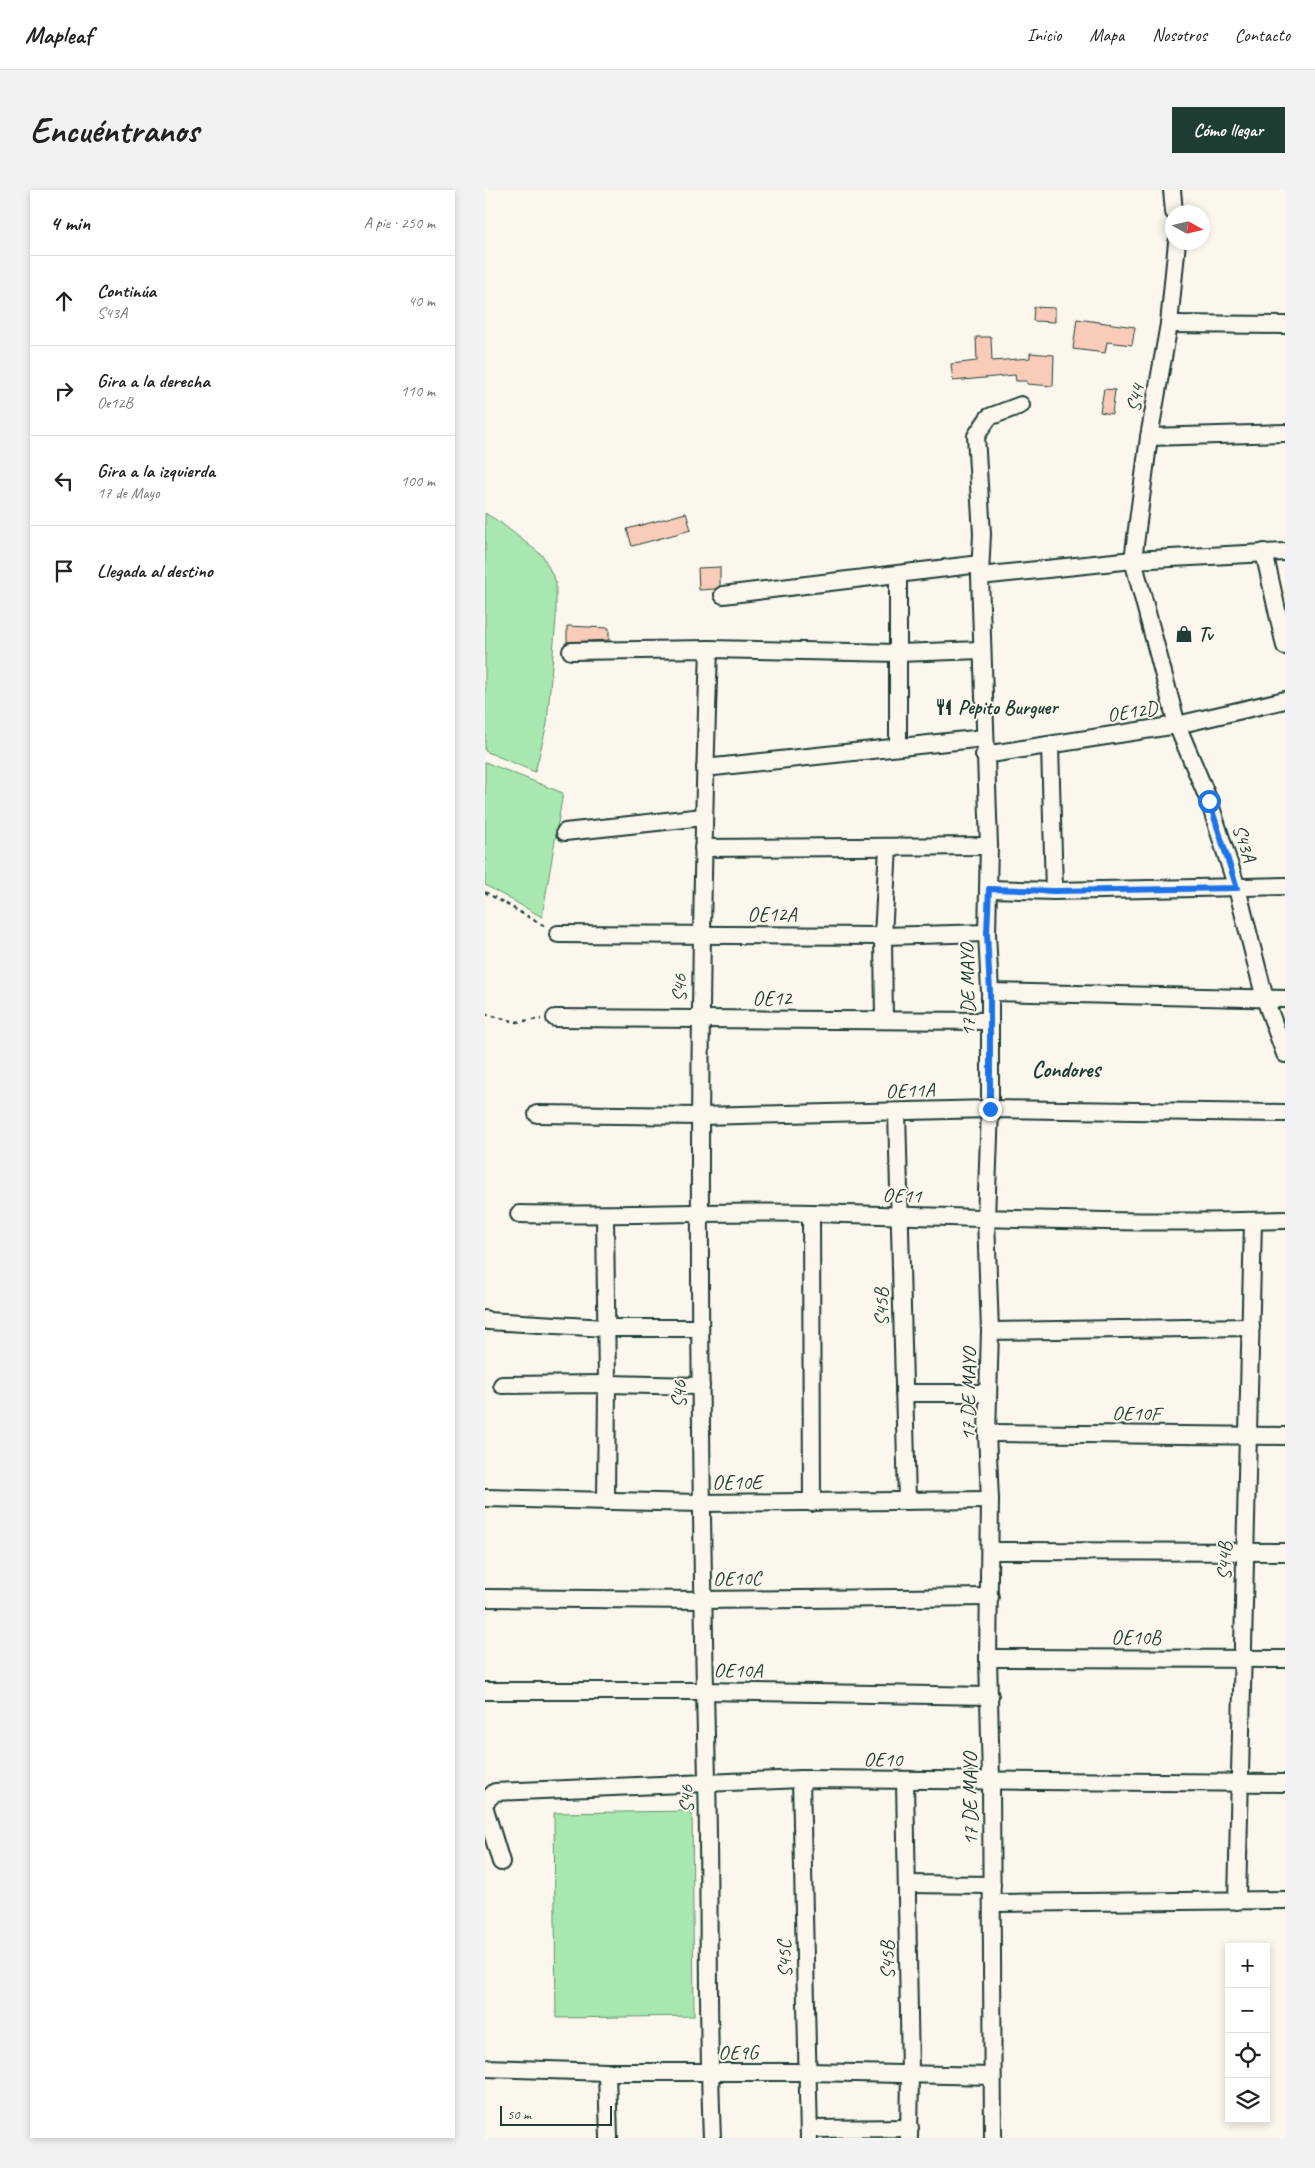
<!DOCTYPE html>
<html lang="es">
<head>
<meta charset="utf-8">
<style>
  body { margin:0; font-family:Caveat,sans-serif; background:#f2f2f2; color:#222 }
  .controls { position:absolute; right:15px; bottom:15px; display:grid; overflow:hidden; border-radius:0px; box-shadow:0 2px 8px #0003 }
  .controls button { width:45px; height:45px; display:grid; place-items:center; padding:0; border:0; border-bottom:1px solid #e0e0e0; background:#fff; color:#222; font:25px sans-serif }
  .compass { position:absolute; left:680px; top:15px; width:45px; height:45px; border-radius:50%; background:#fff; box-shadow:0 2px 8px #0003; rotate:98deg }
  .scale { position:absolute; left:15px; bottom:12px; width:112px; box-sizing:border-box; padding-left:5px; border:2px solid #1f3d34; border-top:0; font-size:14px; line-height:18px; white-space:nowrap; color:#1f3d34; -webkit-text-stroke:4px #fbf7ec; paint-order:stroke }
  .stop { position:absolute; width:15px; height:15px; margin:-11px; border:4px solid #1a73e8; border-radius:50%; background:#fff }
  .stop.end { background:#1a73e8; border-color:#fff; box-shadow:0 1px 5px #0008 }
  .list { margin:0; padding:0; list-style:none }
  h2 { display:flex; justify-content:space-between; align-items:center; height:65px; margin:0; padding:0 20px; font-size:21px }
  h2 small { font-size:16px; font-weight:400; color:#767676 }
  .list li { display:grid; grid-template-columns:32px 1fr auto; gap:15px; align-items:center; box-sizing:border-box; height:90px; padding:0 20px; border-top:1px solid #e0e0e0 }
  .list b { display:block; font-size:19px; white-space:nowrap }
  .list p { margin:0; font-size:16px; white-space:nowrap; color:#767676 }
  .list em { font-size:16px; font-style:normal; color:#767676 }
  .icon { flex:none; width:28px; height:28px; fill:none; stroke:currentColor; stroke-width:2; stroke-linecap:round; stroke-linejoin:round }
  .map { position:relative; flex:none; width:800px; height:1948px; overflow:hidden; border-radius:0px }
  header { display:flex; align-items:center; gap:30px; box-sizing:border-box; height:70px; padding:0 25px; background:#fff; border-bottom:1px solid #e0e0e0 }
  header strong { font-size:24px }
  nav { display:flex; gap:28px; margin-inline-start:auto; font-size:18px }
  .intro { display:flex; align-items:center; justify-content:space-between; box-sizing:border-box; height:120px; padding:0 30px }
  h1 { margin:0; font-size:35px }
  .button { padding:12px 22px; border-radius:0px; background:#1f3d34; color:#fff; font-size:18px; font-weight:700 }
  main { display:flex; gap:30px; padding:0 30px }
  aside { flex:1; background:#fff; border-radius:0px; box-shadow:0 2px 8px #0003 }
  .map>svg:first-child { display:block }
</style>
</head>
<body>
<header>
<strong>Mapleaf</strong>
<nav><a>Inicio</a><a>Mapa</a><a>Nosotros</a><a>Contacto</a></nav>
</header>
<div class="intro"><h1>Encuéntranos</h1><a class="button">Cómo llegar</a></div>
<main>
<aside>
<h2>4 min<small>A pie · 250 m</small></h2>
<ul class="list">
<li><svg class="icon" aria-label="ahead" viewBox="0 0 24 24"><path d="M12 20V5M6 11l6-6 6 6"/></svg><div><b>Continúa</b><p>S43A</p></div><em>40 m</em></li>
<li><svg class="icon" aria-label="right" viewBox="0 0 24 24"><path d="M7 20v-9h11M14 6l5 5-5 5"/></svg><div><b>Gira a la derecha</b><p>Oe12B</p></div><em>110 m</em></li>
<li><svg class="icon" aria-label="left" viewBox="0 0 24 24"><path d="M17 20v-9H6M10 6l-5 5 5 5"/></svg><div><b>Gira a la izquierda</b><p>17 de Mayo</p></div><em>100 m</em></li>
<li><svg class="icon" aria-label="arrive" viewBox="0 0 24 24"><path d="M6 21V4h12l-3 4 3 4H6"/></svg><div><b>Llegada al destino</b></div></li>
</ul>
</aside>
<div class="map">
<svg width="800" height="1948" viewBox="0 0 800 1948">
  <rect width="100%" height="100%" fill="#fbf7ec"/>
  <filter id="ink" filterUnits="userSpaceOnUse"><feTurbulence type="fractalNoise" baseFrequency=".02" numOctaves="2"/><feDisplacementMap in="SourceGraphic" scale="10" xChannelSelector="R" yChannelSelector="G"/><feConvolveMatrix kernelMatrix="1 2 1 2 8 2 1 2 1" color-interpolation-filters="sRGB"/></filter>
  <g filter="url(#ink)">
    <g fill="#a8e8b0" stroke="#649272">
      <polygon points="0,323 16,333 58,366 71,392 71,428 62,534 50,582 0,561"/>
      <polygon points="0,572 78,603 57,727 0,695"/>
      <polygon points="207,1621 209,1826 71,1828 69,1623"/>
    </g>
    <g fill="#f8ccb9" stroke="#1f3d34">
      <polygon points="549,117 570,118 570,132 548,131"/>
      <polygon points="592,129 650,137 647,155 622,152 620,163 588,159"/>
      <polygon points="491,147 506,147 507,171 545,168 545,163 569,165 568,196 542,194 542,191 531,191 530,185 468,191 466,174 492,171"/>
      <polygon points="619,199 630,200 627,224 615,222"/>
      <polygon points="201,323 206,340 147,356 142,339"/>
      <polygon points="235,377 235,396 230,399 214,400 213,378"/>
      <polygon points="82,436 124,438 124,450 82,452"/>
    </g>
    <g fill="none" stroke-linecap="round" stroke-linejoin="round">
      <g stroke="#1f3d34" stroke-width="20">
        <g id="minor">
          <polyline points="687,0 689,22"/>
          <polyline points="692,52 684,134 664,247 648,370 692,535 724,611 752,698 780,809 800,864"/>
          <polyline points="684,134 800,135"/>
          <polyline points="664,247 800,243"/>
          <polyline points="779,362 800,456"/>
          <polyline points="495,384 497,344 491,246 504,227 536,215"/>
          <polyline points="238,405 495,374"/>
          <path d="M224,459c-13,376 -11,753 -2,1130 3,120 0,239 5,359"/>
          <polyline points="86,461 224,459 414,463 496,460"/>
          <polyline points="565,556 569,701"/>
          <polyline points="413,557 413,385"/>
          <polyline points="499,565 692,535 800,510"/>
          <polyline points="220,578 499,548"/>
          <polyline points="80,642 218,627"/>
          <polyline points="218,658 504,656"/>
          <polyline points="504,699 569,701 800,696"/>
          <polyline points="73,744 398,746 502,743"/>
          <polyline points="505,802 800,809"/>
          <polyline points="70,828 504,831"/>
          <polyline points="399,830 398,746 403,657"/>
          <polyline points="412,922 422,1311"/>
          <polyline points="52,924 216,926 505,919 800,923"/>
          <polyline points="326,1023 327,1313"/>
          <path d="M34,1024c97,2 195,-3 292,-1 158,4 316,12 474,7"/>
          <polyline points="120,1026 122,1194 121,1311"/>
          <polyline points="0,1129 3,1131 120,1138 215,1138"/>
          <polyline points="505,1141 766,1137"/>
          <polyline points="17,1195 122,1194 216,1196"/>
          <polyline points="419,1203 503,1203"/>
          <polyline points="502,1243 800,1246"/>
          <polyline points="0,1308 216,1313 505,1310"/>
          <polyline points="505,1361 800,1362"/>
          <polyline points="0,1408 217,1410 505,1407"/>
          <polyline points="503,1468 800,1469"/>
          <polyline points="0,1501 219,1501 505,1506"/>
          <polyline points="316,1589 324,1948"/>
          <polyline points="420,1591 425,1883 424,1948"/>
          <polyline points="0,1612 10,1602 316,1589 800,1593"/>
          <polyline points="0,1619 16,1672"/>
          <polyline points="422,1694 507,1695"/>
          <polyline points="752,1711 768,1031"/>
          <polyline points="507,1713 800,1710"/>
          <polyline points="0,1878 122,1882 324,1882 507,1886"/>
          <polyline points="122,1882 124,1948"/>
          <polyline points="324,1939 425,1938"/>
          <polyline points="508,1948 506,1590 503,1468 505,1310 502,1243 505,1141 501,1029 505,919 505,802 502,743 504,656 495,386 648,370 800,362"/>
        </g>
      </g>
      <g stroke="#1f3d34" stroke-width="2.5" stroke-dasharray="4 4" stroke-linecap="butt">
        <polyline points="0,702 61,737"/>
        <polyline points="0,824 31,832 56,829"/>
      </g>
      <use href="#minor" stroke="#fbf7ec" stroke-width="16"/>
    </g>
  </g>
  <g fill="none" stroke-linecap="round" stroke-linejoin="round" filter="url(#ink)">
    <polyline stroke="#1a73e8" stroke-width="6" points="505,919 505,802 502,743 504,699 569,701 752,698 724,611"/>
  </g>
  <defs>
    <g id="shop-bare" transform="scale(1.35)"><path d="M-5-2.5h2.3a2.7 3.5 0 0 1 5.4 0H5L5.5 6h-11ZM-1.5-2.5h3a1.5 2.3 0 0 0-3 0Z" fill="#1f3d34" stroke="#fbf7ec" stroke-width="2.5" paint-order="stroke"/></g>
    <g id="restaurant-bare" transform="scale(1.35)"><path d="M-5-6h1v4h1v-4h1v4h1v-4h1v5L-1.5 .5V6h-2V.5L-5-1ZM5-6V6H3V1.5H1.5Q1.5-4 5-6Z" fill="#1f3d34" stroke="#fbf7ec" stroke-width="2.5" paint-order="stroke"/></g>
  </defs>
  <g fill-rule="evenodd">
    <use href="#shop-bare" x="699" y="444"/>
    <use href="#restaurant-bare" x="459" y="517"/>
  </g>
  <g text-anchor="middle" stroke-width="4" stroke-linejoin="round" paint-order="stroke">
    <g font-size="20" fill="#1f3d34" stroke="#fbf7ec">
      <text transform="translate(650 208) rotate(-80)" y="7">S44</text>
      <text transform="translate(647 521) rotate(-9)" y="7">OE12D</text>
      <text transform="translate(760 653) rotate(72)" y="7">S43A</text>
      <text x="287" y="731">OE12A</text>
      <text transform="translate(194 798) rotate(-89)" y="7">S46</text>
      <text transform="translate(482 800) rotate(-91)" y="7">17 DE MAYO</text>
      <text x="287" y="815">OE12</text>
      <text transform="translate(425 900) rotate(-2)" y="7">OE11A</text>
      <text transform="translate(417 1005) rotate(2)" y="7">OE11</text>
      <text transform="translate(396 1117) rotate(-91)" y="7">S45B</text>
      <text transform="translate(194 1204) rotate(-90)" y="7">S46</text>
      <text transform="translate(483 1204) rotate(-89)" y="7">17 DE MAYO</text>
      <text transform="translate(651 1223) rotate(1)" y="7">OE10F</text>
      <text x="252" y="1299">OE10E</text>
      <text transform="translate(739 1371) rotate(-89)" y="7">S44B</text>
      <text transform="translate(252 1388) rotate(-1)" y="7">OE10C</text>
      <text x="651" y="1454">OE10B</text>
      <text transform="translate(253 1480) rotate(1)" y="7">OE10A</text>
      <text transform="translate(398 1569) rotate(1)" y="7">OE10</text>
      <text transform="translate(201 1609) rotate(-91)" y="7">S46</text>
      <text transform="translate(485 1609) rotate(-90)" y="7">17 DE MAYO</text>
      <text transform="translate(299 1769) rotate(-92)" y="7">S45C</text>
      <text transform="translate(402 1770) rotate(-91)" y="7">S45B</text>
      <text transform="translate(253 1862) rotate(-1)" y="7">OE9G</text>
    </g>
    <g font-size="20" font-weight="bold" fill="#1f3d34" stroke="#fbf7ec" text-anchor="start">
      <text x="713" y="451">Tv</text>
      <text x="473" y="524">Pepito Burguer</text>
    </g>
    <g font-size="22" font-weight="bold" fill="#1f3d34" stroke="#fbf7ec">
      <text x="581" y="887">Condores</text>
    </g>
  </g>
</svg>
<div class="controls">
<button>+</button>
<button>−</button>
<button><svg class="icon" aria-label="locate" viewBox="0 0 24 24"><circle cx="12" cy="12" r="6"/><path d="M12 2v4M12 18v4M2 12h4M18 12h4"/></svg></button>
<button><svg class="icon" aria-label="layers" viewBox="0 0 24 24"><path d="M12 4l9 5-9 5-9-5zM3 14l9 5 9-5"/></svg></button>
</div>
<svg class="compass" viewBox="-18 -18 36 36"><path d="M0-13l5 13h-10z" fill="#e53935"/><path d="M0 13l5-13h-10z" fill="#767676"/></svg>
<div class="scale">50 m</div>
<div class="stop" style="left:724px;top:611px"></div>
<div class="stop end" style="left:505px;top:919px"></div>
</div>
</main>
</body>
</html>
